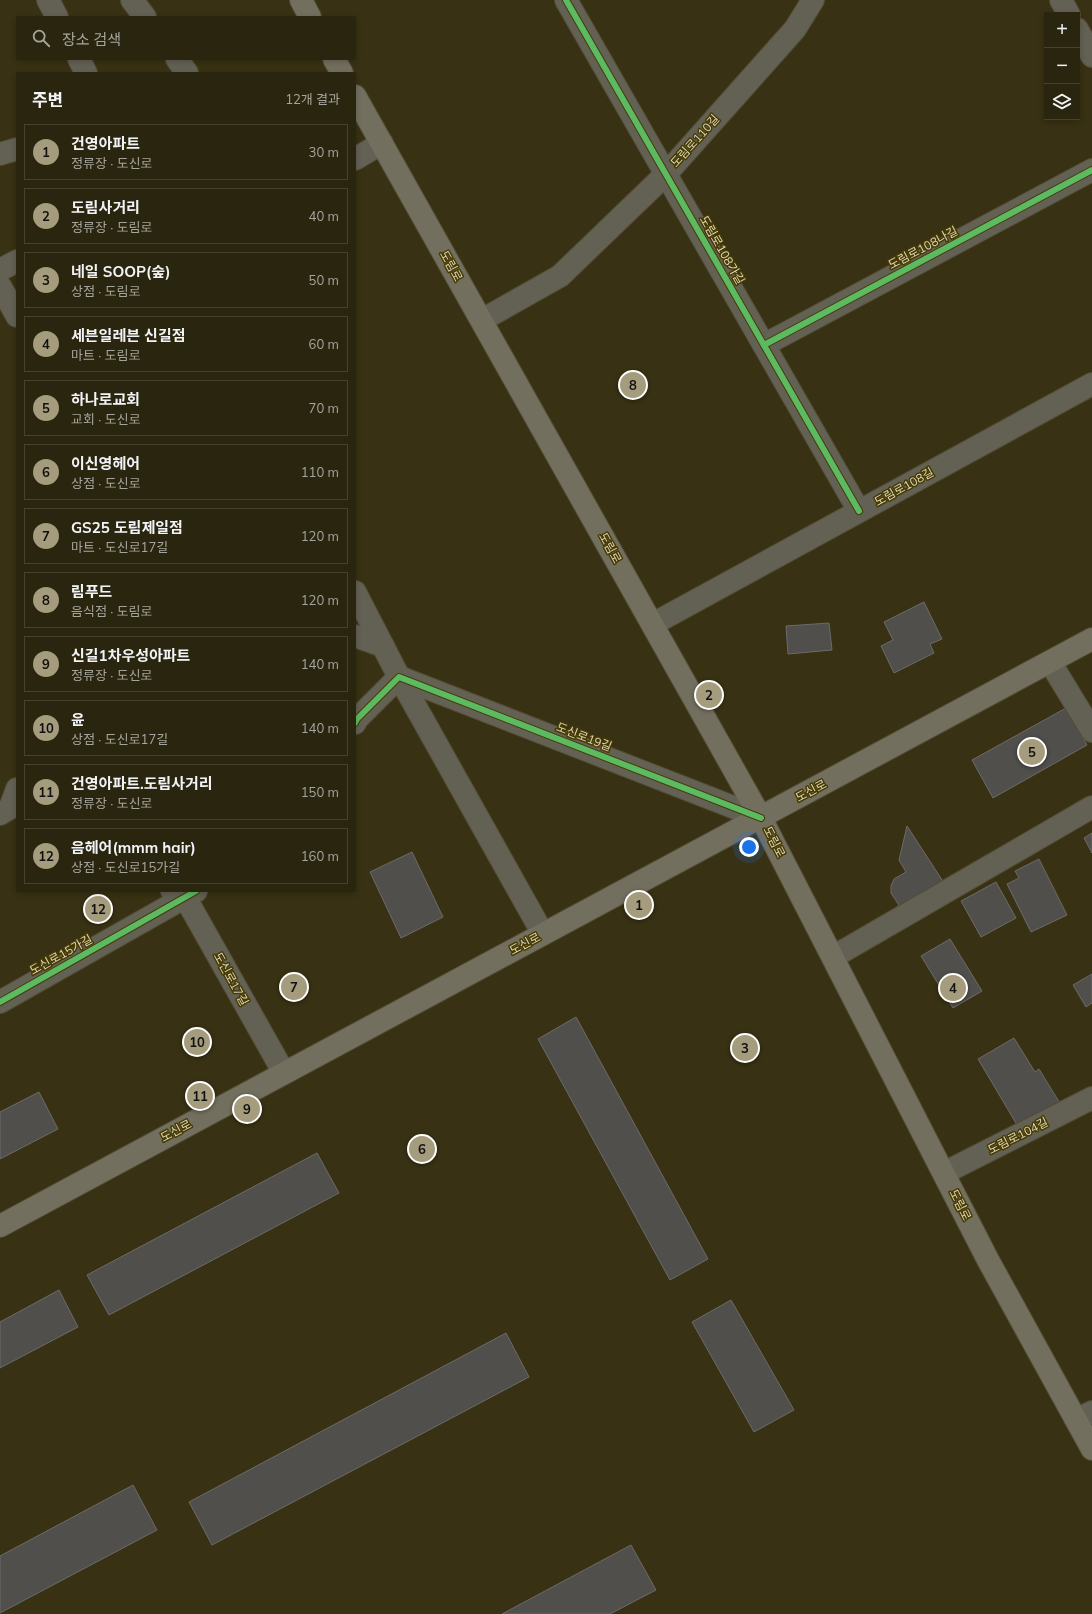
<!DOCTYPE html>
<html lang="ko">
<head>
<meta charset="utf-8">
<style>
  body { margin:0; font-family:Mulish,"Noto Sans KR",sans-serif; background:#322d17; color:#f1f3f6 }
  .controls { position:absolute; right:12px; top:12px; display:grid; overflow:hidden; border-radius:0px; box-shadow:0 2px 6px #0003 }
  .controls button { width:36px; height:36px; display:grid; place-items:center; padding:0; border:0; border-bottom:1px solid #46422e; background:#2a250e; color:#f1f3f6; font:20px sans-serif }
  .you { position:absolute; left:749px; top:847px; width:14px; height:14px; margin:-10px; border:3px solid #fff; border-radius:50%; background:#1a73e8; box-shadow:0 0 0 6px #1a73e833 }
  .badge { display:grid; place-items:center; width:26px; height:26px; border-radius:50%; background:#a59c7d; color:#111; font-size:13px; font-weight:700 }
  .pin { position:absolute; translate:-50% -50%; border:2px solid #fff; box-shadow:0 1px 4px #0006 }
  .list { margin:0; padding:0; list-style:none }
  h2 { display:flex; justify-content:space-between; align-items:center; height:52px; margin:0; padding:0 16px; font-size:17px }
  h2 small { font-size:13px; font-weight:400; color:#a5a59e }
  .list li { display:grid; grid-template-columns:26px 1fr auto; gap:12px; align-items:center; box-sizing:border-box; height:56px; margin:0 8px 8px; padding:0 8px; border:1px solid #46422e; border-radius:0px }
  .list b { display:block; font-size:15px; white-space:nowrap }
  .list p { margin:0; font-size:13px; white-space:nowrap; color:#a5a59e }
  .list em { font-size:13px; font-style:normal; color:#a5a59e }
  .icon { flex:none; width:22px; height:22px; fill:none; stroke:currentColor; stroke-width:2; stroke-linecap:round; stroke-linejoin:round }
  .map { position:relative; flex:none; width:1092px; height:1614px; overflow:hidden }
  .search { position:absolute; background:#2a250e; box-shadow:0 2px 6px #0003; left:16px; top:16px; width:340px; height:44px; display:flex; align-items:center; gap:10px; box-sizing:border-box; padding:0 14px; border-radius:0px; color:#a5a59e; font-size:15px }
  .panel { position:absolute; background:#2a250e; box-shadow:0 2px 6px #0003; left:16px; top:72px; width:340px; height:820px; border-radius:0px }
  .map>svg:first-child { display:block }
</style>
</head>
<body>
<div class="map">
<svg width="1092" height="1614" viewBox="0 0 1092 1614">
  <rect width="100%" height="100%" fill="#383113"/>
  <g fill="#504f4c" stroke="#6c6b69">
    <polygon points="924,602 942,639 930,644 934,653 894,673 881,646 893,640 884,622"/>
    <polygon points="829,623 832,650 788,654 786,626"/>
    <polygon points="1066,708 1087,745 993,798 972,760"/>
    <polygon points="907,826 948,889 904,913 891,893 891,886 894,879 906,872 899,860"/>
    <polygon points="1092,833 1092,853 1084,838"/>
    <polygon points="412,852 443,917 401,938 370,872"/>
    <polygon points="1039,859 1067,915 1031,932 1007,884 1019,878 1015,871"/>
    <polygon points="996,882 1016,918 981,937 961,901"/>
    <polygon points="950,939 982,991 953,1008 921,956"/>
    <polygon points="1092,974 1092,1003 1086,1007 1073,985"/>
    <polygon points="576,1017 708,1259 670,1280 538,1039"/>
    <polygon points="1014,1038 1035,1072 1039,1069 1061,1105 1020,1130 978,1059"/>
    <polygon points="39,1092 58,1129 0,1159 0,1112"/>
    <polygon points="317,1153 339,1193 109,1315 87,1275"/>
    <polygon points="59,1290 78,1327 0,1368 0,1322"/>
    <polygon points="731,1300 794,1410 754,1432 692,1322"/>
    <polygon points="506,1333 529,1377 212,1545 189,1502"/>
    <polygon points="133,1485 157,1530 0,1613 0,1556"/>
    <polygon points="631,1545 656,1590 610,1614 502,1614"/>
  </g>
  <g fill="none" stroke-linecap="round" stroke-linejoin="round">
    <g stroke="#534d34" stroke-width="24">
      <g id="minor">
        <polyline points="48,0 57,17"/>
        <polyline points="132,0 145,17"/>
        <polyline points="566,0 859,511"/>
        <polyline points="1061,0 1069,15"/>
        <polyline points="1077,29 1092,56"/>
        <polyline points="79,59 86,73"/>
        <polyline points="177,59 187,73"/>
        <polyline points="0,154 17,149"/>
        <polyline points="355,159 382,143"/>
        <polyline points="0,270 17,261"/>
        <polyline points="0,286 17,316"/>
        <polyline points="482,320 560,276 666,174 795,29 813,0"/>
        <polyline points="764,345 1092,170"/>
        <polyline points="355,592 399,677 543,934"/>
        <polyline points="653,624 1092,384"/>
        <polyline points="355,636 383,646"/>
        <polyline points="1050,662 1092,731"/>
        <polyline points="355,723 357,719 399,677 761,818"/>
        <polyline points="0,814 10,808 17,789"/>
        <polyline points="172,891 185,897 284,1073"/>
        <polyline points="833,957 1092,807"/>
        <polyline points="0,1002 196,891"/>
        <polyline points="944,1173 1092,1098"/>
        <polyline points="1076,1420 1092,1412"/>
      </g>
    </g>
    <g stroke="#534d34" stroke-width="24">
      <g id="major">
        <polyline points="301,0 310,17"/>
        <polyline points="334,59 342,73"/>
        <polyline points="355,96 761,818 988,1260 1092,1449"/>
        <polyline points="0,1226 1092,639"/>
      </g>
    </g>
    <use href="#minor" stroke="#636054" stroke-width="22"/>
    <use href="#major" stroke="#736f5f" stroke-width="22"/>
    <g stroke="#473b04" stroke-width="8">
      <g id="cycleway">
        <polyline points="566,0 859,511"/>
        <polyline points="764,345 1092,170"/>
        <polyline points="355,723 357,719 399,677 761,818"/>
        <polyline points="0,1002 196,891"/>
      </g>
    </g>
    <use href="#cycleway" stroke="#5cba63" stroke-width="6"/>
  </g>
  <g text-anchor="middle" stroke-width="3" stroke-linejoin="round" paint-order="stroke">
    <g font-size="12" fill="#dfd6b6" stroke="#473b04">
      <text transform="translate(695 141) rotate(-48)" y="4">도림로110길</text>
      <text transform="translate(923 248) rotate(-28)" y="4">도림로108나길</text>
      <text transform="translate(722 250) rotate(60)" y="4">도림로108가길</text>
      <text transform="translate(451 266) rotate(61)" y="4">도림로</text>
      <text transform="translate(904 487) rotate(-29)" y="4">도림로108길</text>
      <text transform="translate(610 548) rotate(61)" y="4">도림로</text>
      <text transform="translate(584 737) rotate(21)" y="4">도신로19길</text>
      <text transform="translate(811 791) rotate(-28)" y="4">도신로</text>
      <text transform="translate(774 842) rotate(63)" y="4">도림로</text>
      <text transform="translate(525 944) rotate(-28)" y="4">도신로</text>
      <text transform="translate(61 955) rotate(-29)" y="4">도신로15가길</text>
      <text transform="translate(231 979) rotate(61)" y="4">도신로17길</text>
      <text transform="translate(176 1131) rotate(-28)" y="4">도신로</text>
      <text transform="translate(1018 1136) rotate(-27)" y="4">도림로104길</text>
      <text transform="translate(960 1205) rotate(63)" y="4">도림로</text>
    </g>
  </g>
</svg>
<div class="controls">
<button>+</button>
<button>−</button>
<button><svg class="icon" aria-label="layers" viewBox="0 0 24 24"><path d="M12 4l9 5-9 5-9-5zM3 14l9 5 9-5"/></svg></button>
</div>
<div class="you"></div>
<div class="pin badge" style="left:639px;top:905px">1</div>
<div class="pin badge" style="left:709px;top:695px">2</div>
<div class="pin badge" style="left:745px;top:1048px">3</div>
<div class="pin badge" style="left:953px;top:988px">4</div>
<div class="pin badge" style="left:1032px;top:752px">5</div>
<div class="pin badge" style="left:422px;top:1149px">6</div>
<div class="pin badge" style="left:294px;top:987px">7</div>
<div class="pin badge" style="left:633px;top:385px">8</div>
<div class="pin badge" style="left:247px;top:1109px">9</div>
<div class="pin badge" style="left:197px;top:1042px">10</div>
<div class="pin badge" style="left:200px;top:1096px">11</div>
<div class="pin badge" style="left:98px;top:909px">12</div>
<div class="search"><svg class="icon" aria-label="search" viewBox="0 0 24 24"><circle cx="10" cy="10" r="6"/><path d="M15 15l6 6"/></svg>장소 검색</div>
<section class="panel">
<h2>주변<small>12개 결과</small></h2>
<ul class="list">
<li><span class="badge">1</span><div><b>건영아파트</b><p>정류장 · 도신로</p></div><em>30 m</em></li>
<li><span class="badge">2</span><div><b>도림사거리</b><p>정류장 · 도림로</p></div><em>40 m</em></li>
<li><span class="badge">3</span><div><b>네일 SOOP(숲)</b><p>상점 · 도림로</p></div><em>50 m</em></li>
<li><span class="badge">4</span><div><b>세븐일레븐 신길점</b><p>마트 · 도림로</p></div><em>60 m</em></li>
<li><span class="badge">5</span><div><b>하나로교회</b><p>교회 · 도신로</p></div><em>70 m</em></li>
<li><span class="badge">6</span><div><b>이신영헤어</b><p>상점 · 도신로</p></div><em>110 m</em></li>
<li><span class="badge">7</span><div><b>GS25 도림제일점</b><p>마트 · 도신로17길</p></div><em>120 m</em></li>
<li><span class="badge">8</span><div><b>림푸드</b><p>음식점 · 도림로</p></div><em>120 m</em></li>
<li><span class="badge">9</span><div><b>신길1차우성아파트</b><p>정류장 · 도신로</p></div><em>140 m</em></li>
<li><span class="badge">10</span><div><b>윤</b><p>상점 · 도신로17길</p></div><em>140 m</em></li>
<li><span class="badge">11</span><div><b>건영아파트.도림사거리</b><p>정류장 · 도신로</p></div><em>150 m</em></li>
<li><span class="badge">12</span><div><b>음헤어(mmm hair)</b><p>상점 · 도신로15가길</p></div><em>160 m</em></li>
</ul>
</section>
</div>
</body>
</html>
